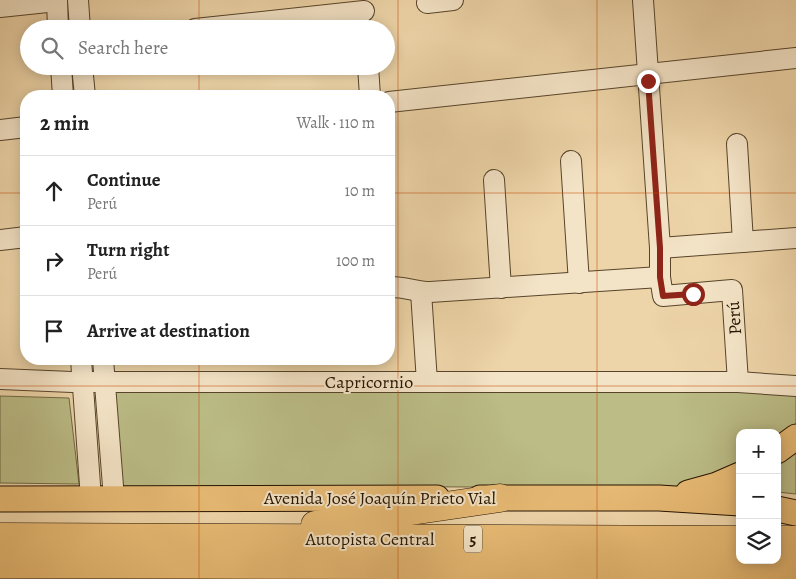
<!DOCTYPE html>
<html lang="en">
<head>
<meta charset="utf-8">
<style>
  body { margin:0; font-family:Alegreya,serif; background:#f6f6f6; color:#222 }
  .controls { position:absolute; right:15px; bottom:15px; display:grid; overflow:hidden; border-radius:10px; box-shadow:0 2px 12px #0003 }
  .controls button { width:45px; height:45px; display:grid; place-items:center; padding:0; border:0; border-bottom:1px solid #e0e0e0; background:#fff; color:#222; font:25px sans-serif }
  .stop { position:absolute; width:15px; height:15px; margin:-11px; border:4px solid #8f2418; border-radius:50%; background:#fff }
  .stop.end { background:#8f2418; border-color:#fff; box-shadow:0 1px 5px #0008 }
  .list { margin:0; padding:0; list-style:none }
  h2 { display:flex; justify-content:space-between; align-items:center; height:65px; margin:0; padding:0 20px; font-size:21px }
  h2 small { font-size:16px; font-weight:400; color:#767676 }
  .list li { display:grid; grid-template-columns:32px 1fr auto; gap:15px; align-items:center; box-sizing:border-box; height:70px; padding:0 20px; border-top:1px solid #e0e0e0 }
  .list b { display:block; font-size:19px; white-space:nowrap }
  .list p { margin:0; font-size:16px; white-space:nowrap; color:#767676 }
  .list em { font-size:16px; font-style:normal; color:#767676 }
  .icon { flex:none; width:28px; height:28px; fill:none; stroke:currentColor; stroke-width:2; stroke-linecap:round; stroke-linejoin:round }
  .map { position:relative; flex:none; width:796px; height:579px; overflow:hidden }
  .search { position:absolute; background:#fff; box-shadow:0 2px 12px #0003; left:20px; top:20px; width:375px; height:55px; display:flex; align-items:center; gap:12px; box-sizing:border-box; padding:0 18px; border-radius:28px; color:#767676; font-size:19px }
  .panel { position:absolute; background:#fff; box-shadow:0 2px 12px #0003; left:20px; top:90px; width:375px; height:275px; border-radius:20px }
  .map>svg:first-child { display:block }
</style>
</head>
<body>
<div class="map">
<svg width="796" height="579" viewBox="0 0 796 579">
  <rect width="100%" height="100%" fill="#eed5a9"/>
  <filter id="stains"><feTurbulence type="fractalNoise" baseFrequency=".004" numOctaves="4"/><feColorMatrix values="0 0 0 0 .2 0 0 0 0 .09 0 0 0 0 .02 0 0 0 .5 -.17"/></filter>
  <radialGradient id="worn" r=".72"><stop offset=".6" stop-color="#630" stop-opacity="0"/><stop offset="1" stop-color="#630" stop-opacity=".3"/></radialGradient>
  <g fill="#bbbc86" stroke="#706843">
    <polygon points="121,388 796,391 796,432 777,444 777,433 740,433 740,467 696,487 659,488 286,486 128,491 117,485 112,394"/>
    <polygon points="0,396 69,398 79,484 0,483"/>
    <polygon points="796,453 796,494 777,492 777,464"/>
  </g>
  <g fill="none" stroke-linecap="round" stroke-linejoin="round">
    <g stroke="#57442a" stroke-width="22">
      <g id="minor">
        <polyline points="57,0 58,29"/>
        <polyline points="78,0 80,29"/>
        <polyline points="643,0 660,248 660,277 663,296 732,290 738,382"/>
        <polyline points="427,3 453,0"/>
        <polyline points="0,7 57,1"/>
        <polyline points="195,29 364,11"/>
        <polyline points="61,66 63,96"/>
        <polyline points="82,66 85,96"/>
        <polyline points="368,66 370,96"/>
        <polyline points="389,102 796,58"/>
        <polyline points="0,130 26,127"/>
        <polyline points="737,144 743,242"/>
        <polyline points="571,161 579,283"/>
        <polyline points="494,180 501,288"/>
        <polyline points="0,240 26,237"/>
        <polyline points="660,248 796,238"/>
        <path d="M389,287c14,-1 27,5 41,5l230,-15"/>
        <polyline points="421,292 427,382"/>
        <polyline points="81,359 91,499"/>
        <polyline points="103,359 114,499"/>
        <polyline points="0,379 72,382 738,382 796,386"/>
      </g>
    </g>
    <g stroke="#251300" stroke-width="27">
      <g id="major">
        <polyline points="777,451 796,437"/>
        <polyline points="688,493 717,485 740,475"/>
        <polyline points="480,498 659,498 740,503"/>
        <polyline points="0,499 437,498"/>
        <polyline points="777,509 796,513"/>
      </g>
    </g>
    <g stroke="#251300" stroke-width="29">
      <g id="highway">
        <polyline points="315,525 500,498"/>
        <polyline points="0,537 740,540"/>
        <polyline points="777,540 796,540"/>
        <polyline points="0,564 796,566"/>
      </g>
    </g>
    <use href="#minor" stroke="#f4e4c7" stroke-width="20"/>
    <use href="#major" stroke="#e7ba74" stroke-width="25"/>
    <use href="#highway" stroke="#e7ba74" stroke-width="28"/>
  </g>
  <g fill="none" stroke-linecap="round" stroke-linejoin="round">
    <polyline stroke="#8f2418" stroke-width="6" points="648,81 660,248 660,277 663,296 693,294"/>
  </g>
  <path fill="none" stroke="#cb4e0a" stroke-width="1" stroke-opacity="0.55" d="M199,0v29M398,0v579M597,0v579M199,66v30M0,193h26M389,193h407M199,359v220M0,386h796"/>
  <g text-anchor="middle" stroke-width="4" stroke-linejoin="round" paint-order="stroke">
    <rect fill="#f4e4c7" stroke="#63523c" stroke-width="1" x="464" y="525.5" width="18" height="27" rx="4"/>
    <g font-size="16" font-weight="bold" fill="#251300">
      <text x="473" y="545">5</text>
    </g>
    <g font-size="18" fill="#251300" stroke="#f4e4c7">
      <text transform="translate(734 318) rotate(-94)" y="6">Perú</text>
      <text x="369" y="388">Capricornio</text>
      <text x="380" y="504">Avenida José Joaquín Prieto Vial</text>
      <text x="370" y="545">Autopista Central</text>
    </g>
  </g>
  <rect width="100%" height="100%" filter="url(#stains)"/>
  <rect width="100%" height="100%" fill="url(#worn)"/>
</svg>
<div class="controls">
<button>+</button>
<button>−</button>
<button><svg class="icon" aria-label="layers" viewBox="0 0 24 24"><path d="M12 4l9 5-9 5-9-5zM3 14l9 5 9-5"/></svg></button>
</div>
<div class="stop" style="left:693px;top:294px"></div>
<div class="stop end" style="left:648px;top:81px"></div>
<div class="search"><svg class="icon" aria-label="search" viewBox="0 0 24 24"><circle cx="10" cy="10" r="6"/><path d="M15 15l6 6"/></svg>Search here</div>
<section class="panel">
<h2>2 min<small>Walk · 110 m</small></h2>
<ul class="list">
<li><svg class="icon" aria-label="ahead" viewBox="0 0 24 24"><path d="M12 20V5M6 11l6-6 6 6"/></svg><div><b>Continue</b><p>Perú</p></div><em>10 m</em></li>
<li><svg class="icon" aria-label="right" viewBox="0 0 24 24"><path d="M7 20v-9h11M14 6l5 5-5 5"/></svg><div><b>Turn right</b><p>Perú</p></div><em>100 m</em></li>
<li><svg class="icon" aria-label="arrive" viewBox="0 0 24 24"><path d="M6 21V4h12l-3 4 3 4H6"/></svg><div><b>Arrive at destination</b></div></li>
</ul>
</section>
</div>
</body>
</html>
